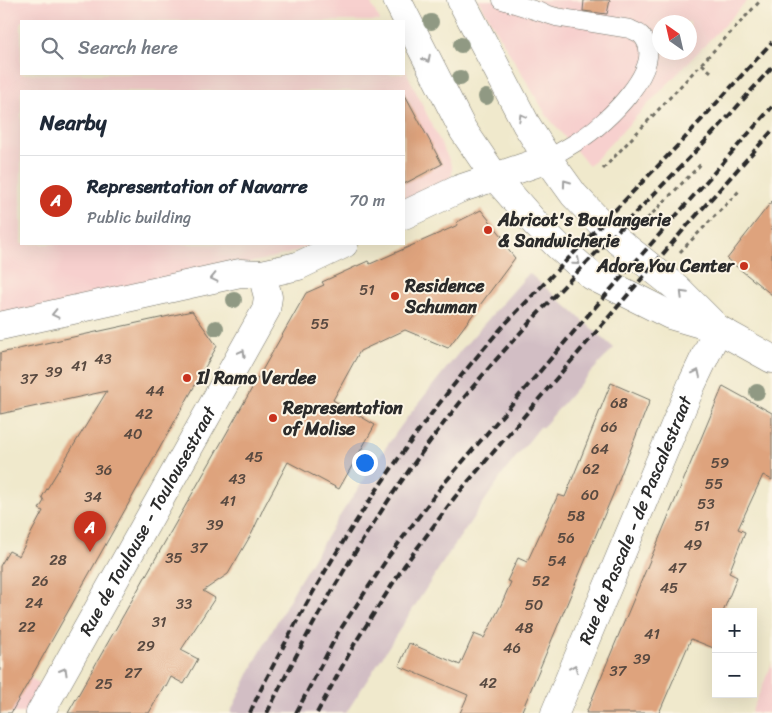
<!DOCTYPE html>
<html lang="en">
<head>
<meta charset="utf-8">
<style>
  body { margin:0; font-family:Sriracha,sans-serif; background:#f6f6f7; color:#1f2937 }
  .controls { position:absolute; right:15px; bottom:15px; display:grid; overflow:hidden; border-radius:0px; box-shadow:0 5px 20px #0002 }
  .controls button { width:45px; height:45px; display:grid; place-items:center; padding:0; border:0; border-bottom:1px solid #e0e1e3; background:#fff; color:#1f2937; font:25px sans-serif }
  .compass { position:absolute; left:652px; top:15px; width:45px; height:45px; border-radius:50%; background:#fff; box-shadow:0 5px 20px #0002; rotate:326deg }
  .you { position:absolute; left:364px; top:462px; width:18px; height:18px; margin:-12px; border:4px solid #fff; border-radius:50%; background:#1a73e8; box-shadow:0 0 0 8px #1a73e833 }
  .badge { display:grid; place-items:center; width:32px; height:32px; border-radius:50%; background:#c8321e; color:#fff; font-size:16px; font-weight:700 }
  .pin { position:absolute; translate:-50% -41px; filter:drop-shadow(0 1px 2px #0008) }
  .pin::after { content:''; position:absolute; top:26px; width:18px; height:15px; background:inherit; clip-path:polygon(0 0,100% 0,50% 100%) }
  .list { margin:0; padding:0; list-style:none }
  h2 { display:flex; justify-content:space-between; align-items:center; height:65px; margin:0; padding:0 20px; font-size:21px }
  h2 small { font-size:16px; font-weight:400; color:#747a83 }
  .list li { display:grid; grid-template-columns:32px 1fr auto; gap:15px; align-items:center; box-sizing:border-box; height:90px; padding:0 20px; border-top:1px solid #e0e1e3 }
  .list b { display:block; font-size:19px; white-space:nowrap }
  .list p { margin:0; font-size:16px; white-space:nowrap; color:#747a83 }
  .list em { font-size:16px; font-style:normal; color:#747a83 }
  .icon { flex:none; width:28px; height:28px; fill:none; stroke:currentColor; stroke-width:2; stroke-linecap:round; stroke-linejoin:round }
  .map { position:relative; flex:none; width:772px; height:713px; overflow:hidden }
  .search { position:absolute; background:#fff; box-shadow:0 5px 20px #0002; left:20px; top:20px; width:385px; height:55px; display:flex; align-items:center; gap:12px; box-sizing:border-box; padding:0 18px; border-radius:0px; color:#747a83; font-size:19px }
  .panel { position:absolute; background:#fff; box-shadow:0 5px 20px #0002; left:20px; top:90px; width:385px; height:155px; border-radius:0px }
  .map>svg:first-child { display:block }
</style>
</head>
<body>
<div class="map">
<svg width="772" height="713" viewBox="0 0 772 713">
  <rect width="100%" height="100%" fill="#fcf5e5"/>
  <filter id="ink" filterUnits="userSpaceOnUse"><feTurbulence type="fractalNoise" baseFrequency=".02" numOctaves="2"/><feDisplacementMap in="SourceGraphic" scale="10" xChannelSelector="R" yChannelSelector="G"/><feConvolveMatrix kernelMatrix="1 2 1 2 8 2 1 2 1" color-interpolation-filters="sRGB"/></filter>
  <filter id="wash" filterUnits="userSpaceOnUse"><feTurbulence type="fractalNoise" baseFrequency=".0096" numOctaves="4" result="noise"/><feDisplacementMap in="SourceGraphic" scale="20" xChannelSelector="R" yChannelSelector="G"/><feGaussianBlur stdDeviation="1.12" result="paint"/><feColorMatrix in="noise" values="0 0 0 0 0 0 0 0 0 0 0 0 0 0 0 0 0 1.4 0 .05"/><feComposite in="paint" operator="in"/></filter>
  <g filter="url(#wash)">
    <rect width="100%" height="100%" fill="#f0e9cc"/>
    <g fill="#f7d0ce" fill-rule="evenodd">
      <polygon points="0,0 369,0 380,21 21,21 21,74 404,74 404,67 452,166 452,174 447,184 404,204 404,91 21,91 21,244 315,244 287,254 0,319"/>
      <path d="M478,0h270l-159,166 -42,-50zM660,22h30v30h-30z"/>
      <polygon points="0,661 48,688 35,713 0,713"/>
      <polygon points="772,663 772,713 751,713"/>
    </g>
    <polygon fill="#d2bec4" points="529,273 614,348 580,384 543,427 540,427 505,471 447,556 346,713 230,713 257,658 299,582 335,523 384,450 406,419 461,350"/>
    <g id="blocks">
      <g fill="#dea37d">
        <polygon points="584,0 610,0 607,14 583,11"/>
        <polygon points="404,93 442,164 404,184"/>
        <polygon points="772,201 772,295 727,259"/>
        <polygon points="481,210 502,236 500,240 515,258 448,348 405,330 360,351 333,400 375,425 339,489 288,462 264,507 252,533 228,574 203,591 215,598 181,650 198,659 184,684 171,677 166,687 164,686 149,713 68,713 306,293 324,285 322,282 368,261 370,264 458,225 457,222"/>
        <polygon points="192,311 217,346 11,713 0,713 0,566 9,551 19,556 43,511 39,509 44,501 42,497 107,391 0,414 0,353"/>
        <polygon points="611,383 650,400 614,492 521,713 460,713 468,695 399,666 409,643 460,665 474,634 484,638 501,605 511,582 507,581 518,558 527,562 558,495 565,497"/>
        <polygon points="723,386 772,413 772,480 763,475 738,529 745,532 729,573 737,577 723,612 716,612 716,649 691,639 659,713 586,713"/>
      </g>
    </g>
  </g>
  <g filter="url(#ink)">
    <use href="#blocks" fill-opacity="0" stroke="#706e63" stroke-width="1"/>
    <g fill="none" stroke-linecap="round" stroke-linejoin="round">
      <g stroke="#706e63" stroke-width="19">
        <path id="service" d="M502,0l54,17 74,12c3,2 8,3 11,6 29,29 -37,90 -60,104 -10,7 -22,13 -33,20"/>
      </g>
      <g stroke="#706e63" stroke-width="29">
        <g id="minor">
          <polyline points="495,177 548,159"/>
          <path id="s1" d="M40,713l226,-403 2,-13 -6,-23"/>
          <path id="s2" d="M555,713l137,-329 26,-55"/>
        </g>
      </g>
      <g stroke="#706e63" stroke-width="29">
        <g id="tertiary">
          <polyline points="397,0 463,130 495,177 535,223 558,246 592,276 670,315 718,329 772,359"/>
          <polyline points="461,0 526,124 548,159 574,195 618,241 677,288 717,328"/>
          <polyline points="404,215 459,189 495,177"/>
          <polyline points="0,326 240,273 262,274 298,266 344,244"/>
        </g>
      </g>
      <g stroke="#706e63" stroke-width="3" stroke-dasharray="4 4" stroke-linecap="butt">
        <polyline points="702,64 711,72"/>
        <polyline points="603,169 761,0"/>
        <polyline points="647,219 703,162"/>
        <polyline points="680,252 741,189"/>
      </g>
      <use href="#service" stroke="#fff" stroke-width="18"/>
      <use href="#minor" stroke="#fff" stroke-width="28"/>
      <use href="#tertiary" stroke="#fff" stroke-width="28"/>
      <g stroke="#2b2b2b" stroke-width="4" stroke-dasharray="8 4" stroke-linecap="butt">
        <path d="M250,713c12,-28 27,-54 41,-81 59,-110 131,-214 214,-308l178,-184 89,-98"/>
        <path d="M267,713c60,-122 132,-241 221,-344 72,-83 151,-158 226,-237 20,-21 39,-44 58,-65"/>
        <polyline points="296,713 338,633 389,556 441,487 583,321 772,107"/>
        <polyline points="317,713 355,643 404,566 455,497 685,228 772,131"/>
      </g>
    </g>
    <g fill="#909983">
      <circle cx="431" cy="22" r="8"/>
      <circle cx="461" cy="45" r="8"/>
      <circle cx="460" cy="78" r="8"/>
      <circle cx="486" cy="97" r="8"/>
      <circle cx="234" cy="300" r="8"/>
      <circle cx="216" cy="328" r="8"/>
      <circle cx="757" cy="392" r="8"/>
    </g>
    <defs><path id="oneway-chevron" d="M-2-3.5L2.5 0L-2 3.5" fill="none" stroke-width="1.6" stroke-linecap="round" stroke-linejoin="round" transform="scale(1.25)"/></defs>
    <g stroke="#a0a0a0">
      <use href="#oneway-chevron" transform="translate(427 59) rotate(63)"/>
      <use href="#oneway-chevron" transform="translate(522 117) rotate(-119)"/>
      <use href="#oneway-chevron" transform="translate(566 183) rotate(-126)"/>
      <use href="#oneway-chevron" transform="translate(577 262) rotate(41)"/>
      <use href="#oneway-chevron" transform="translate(214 278) rotate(167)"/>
      <use href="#oneway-chevron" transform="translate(683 294) rotate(-135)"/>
      <use href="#oneway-chevron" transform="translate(55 314) rotate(167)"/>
      <use href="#oneway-chevron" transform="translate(242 353) rotate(-61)"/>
      <use href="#oneway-chevron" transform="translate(697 373) rotate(-64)"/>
      <use href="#oneway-chevron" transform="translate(574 668) rotate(-67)"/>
      <use href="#oneway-chevron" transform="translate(64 671) rotate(-60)"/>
    </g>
  </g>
  <g fill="#c8321e" stroke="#fcf5e5" stroke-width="2">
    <circle cx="488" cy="230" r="5"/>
    <circle cx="744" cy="266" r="5"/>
    <circle cx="395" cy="296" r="5"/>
    <circle cx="187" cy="378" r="5"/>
    <circle cx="273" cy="418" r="5"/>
  </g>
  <g text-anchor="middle" stroke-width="4" stroke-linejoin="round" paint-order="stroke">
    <g font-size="15" fill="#584940">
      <text x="367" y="295">51</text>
      <text x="320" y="329">55</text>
      <text x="103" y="364">43</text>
      <text x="79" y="371">41</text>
      <text x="54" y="377">39</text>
      <text x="29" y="384">37</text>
      <text x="155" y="396">44</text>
      <text x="619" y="408">68</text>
      <text x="144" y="419">42</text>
      <text x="609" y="432">66</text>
      <text x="133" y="439">40</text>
      <text x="600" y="454">64</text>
      <text x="254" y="462">45</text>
      <text x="720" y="468">59</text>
      <text x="591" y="474">62</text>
      <text x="104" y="475">36</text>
      <text x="237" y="484">43</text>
      <text x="714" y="489">55</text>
      <text x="590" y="500">60</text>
      <text x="93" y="502">34</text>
      <text x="228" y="506">41</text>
      <text x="706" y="509">53</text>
      <text x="576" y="521">58</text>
      <text x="215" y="530">39</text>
      <text x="702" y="531">51</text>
      <text x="566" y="543">56</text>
      <text x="693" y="550">49</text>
      <text x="199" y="553">37</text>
      <text x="174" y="563">35</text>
      <text x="58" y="565">28</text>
      <text x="557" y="566">54</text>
      <text x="677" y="573">47</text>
      <text x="40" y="586">26</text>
      <text x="541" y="586">52</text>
      <text x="669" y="593">45</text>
      <text x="34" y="608">24</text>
      <text x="184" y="609">33</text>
      <text x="534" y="610">50</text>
      <text x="159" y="627">31</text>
      <text x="27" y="632">22</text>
      <text x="524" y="633">48</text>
      <text x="652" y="639">41</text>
      <text x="146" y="651">29</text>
      <text x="512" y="653">46</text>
      <text x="642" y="664">39</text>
      <text x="618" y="676">37</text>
      <text x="133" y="678">27</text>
      <text x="488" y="688">42</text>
      <text x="104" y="689">25</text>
    </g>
    <g font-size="18" font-weight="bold" fill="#2b2b2b" stroke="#fcf5e5" text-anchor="start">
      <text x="498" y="226">Abricot's Boulangerie<tspan x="498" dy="21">&amp; Sandwicherie</tspan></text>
      <text x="734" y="272" text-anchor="end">Adore You Center</text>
      <text x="405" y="292">Residence<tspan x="405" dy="21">Schuman</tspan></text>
      <text x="197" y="384">Il Ramo Verdee</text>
      <text x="283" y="414">Representation<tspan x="283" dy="21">of Molise</tspan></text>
    </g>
    <g font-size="18" fill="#2b2b2b" stroke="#fcf5e5">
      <text dy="6" stroke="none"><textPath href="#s2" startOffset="209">Rue de Pascale - de Pascalestraat</textPath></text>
      <text dy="6" stroke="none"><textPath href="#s1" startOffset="220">Rue de Toulouse - Toulousestraat</textPath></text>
    </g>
  </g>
</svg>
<div class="controls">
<button>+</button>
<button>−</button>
</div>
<svg class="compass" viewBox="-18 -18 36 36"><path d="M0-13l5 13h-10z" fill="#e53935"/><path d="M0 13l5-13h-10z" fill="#747a83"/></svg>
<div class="you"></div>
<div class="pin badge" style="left:90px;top:552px">A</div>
<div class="search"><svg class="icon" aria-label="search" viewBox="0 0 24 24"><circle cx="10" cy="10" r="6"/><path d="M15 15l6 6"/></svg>Search here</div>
<section class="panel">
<h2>Nearby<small></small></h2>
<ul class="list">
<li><span class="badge">A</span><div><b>Representation of Navarre</b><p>Public building</p></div><em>70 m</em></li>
</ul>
</section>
</div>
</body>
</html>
